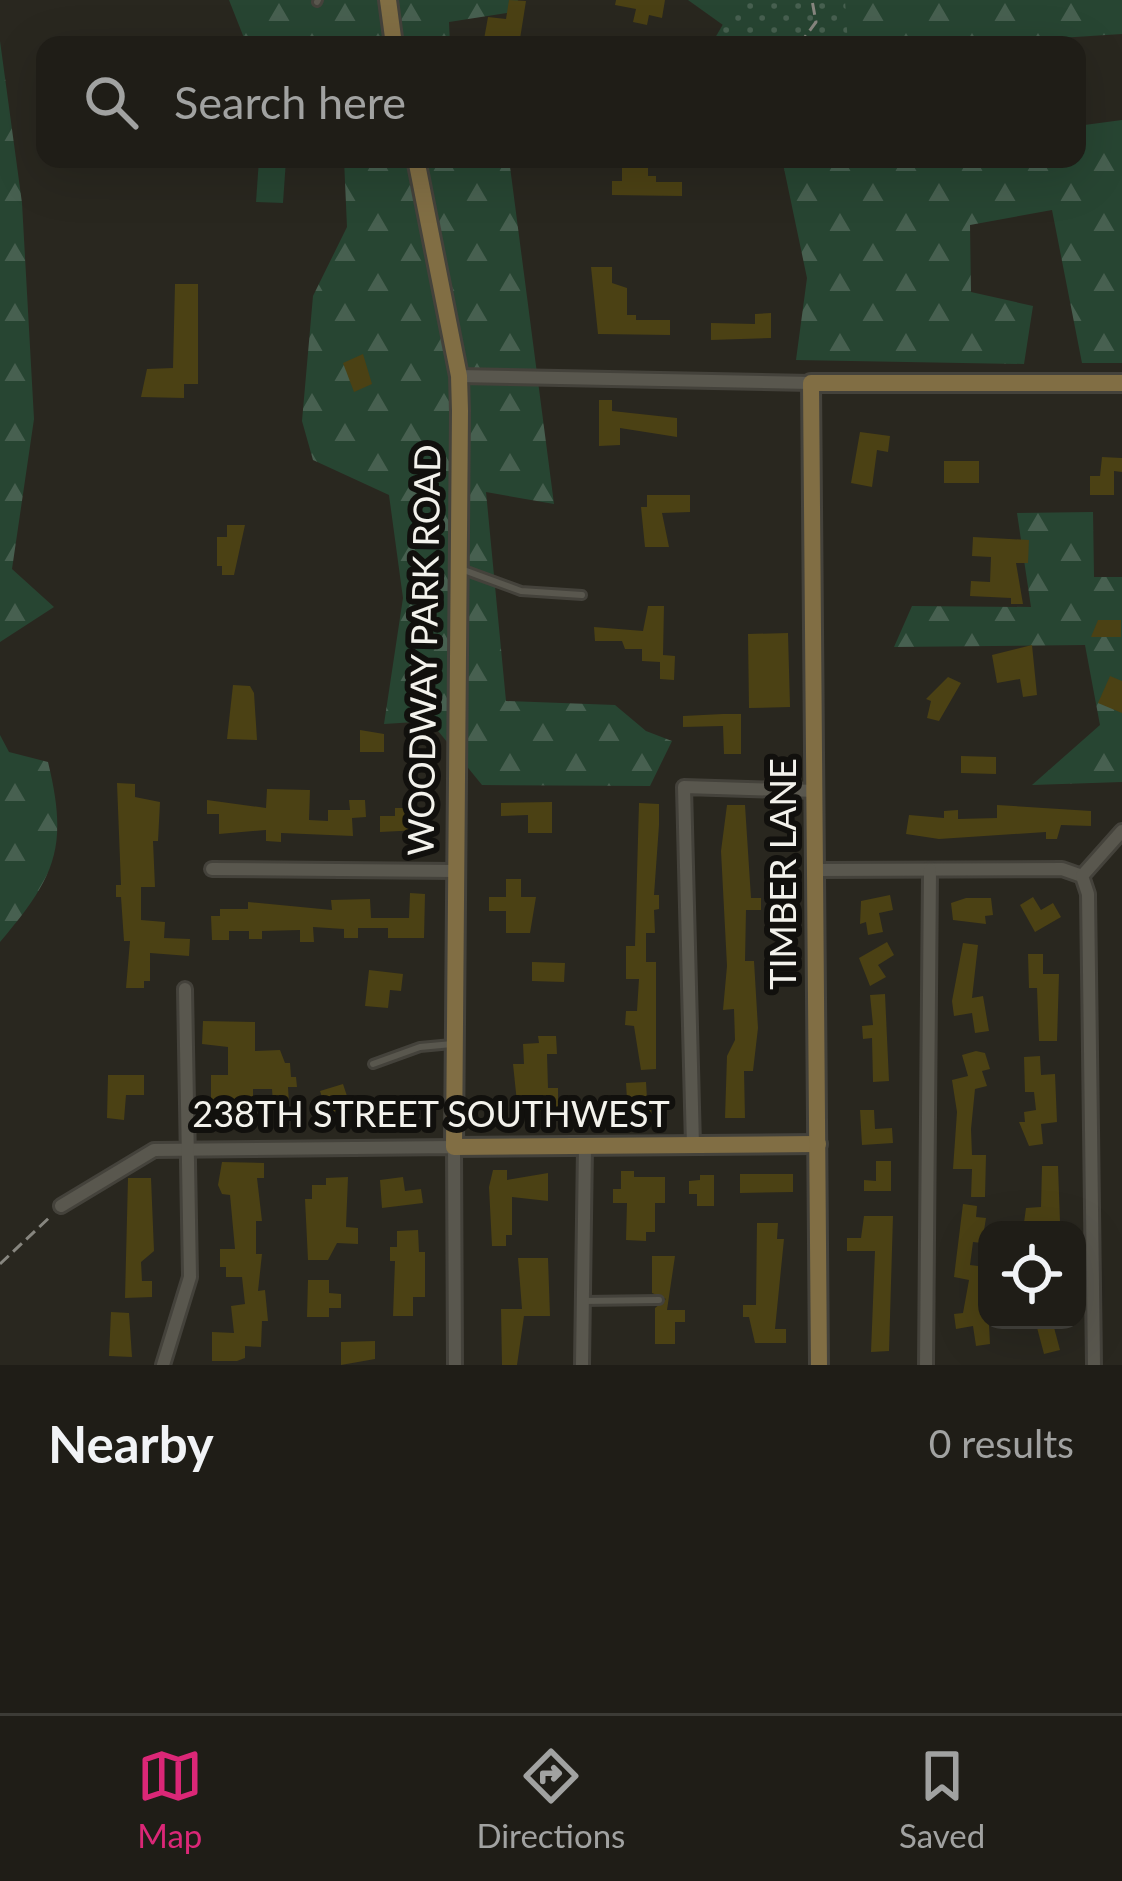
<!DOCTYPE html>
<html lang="en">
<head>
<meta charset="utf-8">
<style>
  body { margin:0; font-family:Lato,sans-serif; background:#272620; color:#f1f3f6 }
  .controls { position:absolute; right:36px; bottom:36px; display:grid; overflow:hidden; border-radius:24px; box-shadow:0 12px 48px #0002 }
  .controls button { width:108px; height:108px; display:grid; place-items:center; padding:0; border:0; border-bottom:3px solid #3c3b36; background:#1f1d17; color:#f1f3f6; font:60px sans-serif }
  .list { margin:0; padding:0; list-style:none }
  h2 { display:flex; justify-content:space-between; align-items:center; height:156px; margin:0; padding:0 48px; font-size:51px }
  h2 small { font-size:39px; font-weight:400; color:#a1a2a1 }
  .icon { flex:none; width:66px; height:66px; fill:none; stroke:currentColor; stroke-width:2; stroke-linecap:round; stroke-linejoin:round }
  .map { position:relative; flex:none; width:1122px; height:1365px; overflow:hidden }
  .search { position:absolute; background:#1f1d17; box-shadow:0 12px 48px #0002; left:36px; right:36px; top:36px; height:132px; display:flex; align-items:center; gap:30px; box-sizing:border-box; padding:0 42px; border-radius:24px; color:#a1a2a1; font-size:45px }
  .sheet { height:348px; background:#1f1d17 }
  nav { display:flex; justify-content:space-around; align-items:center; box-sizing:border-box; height:168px; border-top:3px solid #3c3b36; background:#1f1d17; font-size:33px; color:#a1a2a1 }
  nav a { display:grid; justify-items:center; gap:6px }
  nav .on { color:#db2777 }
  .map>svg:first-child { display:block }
</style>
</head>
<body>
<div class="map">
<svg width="1122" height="1365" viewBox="0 0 1122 1365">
  <defs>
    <pattern id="forest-firs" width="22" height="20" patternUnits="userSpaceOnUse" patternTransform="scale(3)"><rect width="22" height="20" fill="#274532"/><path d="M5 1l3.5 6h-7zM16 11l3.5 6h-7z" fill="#476050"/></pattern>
    <pattern id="park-dots" width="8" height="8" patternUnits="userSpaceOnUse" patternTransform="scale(3)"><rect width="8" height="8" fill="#274532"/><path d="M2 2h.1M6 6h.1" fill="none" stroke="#476050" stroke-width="1.8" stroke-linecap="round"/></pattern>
  </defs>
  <rect width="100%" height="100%" fill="#29271f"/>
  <g fill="url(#forest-firs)">
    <polygon points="229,0 518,0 514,12 449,22 450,45 278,45 244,38"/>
    <polygon points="688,0 1122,0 1122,34 952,45 751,45"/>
    <polygon points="0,41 22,203 34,419 12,569 54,607 0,642"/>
    <polygon points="1122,120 1122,363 1082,363 1052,210 970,225 971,292 1033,306 1024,364 796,360 807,278 782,159 1077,159 1077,126"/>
    <polygon points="344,159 509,159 554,504 486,492 506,701 615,705 646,731 672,741 650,786 482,785 430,721 384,724 403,598 389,495 313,460 302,421 313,296 347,227"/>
    <polygon points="1093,512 1094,577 1122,577 1122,782 1032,785 1100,725 1085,645 894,647 912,606 1031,607 1017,513"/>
    <path d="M0,735l9,17 39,10c21,86 7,115 -48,180z"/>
  </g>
  <polygon fill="url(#park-dots)" points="737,0 845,0 848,45 711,45"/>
  <polygon fill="#274532" points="259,159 286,160 283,203 256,202"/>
  <g fill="#4b4114">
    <polygon points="509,0 526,1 519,45 483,45 488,17 506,19"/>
    <polygon points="616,0 665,0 662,18 649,15 647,25 633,22 636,9 615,5"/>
    <polygon points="622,164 648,164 648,176 656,176 656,182 682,182 682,196 612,195 612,181 622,181"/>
    <polygon points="591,267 612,267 612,283 627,288 627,315 636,315 636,320 670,320 670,335 598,334"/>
    <polygon points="175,284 198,284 198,384 184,384 184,398 141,397 147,369 173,368"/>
    <polygon points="771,313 771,338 711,340 711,323 755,324 755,314"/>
    <polygon points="363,354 372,384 354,392 343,363"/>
    <polygon points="599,400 612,400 612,411 677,418 677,437 620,428 620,445 599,446"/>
    <polygon points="860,432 890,436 888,452 877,450 872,487 851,483"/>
    <polygon points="1102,457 1122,458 1122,472 1114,471 1114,495 1090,495 1090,476 1100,476"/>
    <rect x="944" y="461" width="35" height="22"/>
    <polygon points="647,495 690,495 690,512 662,513 669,547 645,547 641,507 647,507"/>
    <polygon points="227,525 245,525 234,575 222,575 222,566 217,566 217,537 227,537"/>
    <polygon points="973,537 1029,540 1028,563 1016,563 1023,604 1011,604 1011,598 970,596 971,581 990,582 991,557 972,556"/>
    <polygon points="648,606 664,606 663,655 675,656 674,680 660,679 660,662 642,661 642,649 625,649 622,641 595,641 594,627 643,631"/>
    <polygon points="1098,620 1121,620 1121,637 1091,637"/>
    <polygon points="788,633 790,707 749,708 748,634"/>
    <polygon points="1032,645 1037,695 1023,697 1020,679 997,683 992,655"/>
    <polygon points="1110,676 1122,681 1122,713 1098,703"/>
    <polygon points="948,677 961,683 939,721 927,718 931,701 926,699"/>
    <polygon points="233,685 250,686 254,693 257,740 227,739"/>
    <polygon points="723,714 741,714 741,754 724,754 723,726 683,727 683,716"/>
    <polygon points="360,730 384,734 384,752 360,752"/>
    <polygon points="961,756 996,757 996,774 961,773"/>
    <polygon points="117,783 135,784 135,797 160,802 158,841 153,841 155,887 141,887 141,920 165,922 164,938 190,939 189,956 150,953 150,981 144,981 144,988 126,988 130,941 124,941 121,897 116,897 116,885 121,885"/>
    <polygon points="267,789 310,790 309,820 328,821 328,810 350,810 349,800 365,800 366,817 352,818 353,836 281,833 281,842 266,841 266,830 219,834 219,814 207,814 207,800 266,808"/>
    <polygon points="552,802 552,833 528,833 528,815 501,816 501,803"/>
    <polygon points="639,803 659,804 659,825 654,895 659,895 659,909 654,910 655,933 646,933 646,962 656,962 656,1069 641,1070 634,1026 625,1025 626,1011 637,1011 639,979 626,979 626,946 635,946"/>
    <polygon points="727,805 745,805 751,898 761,898 761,910 746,910 745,961 754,961 758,1028 753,1071 744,1071 745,1118 725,1118 727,1056 735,1040 734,1009 723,1010 727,966 721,851"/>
    <polygon points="997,805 1091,811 1091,826 1061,825 1057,839 1046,839 1046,832 939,839 906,834 909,815 944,818 944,811 958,810 958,819 997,818"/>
    <polygon points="395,808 420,808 420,830 380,832 380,816 395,816"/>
    <polygon points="506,879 521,879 521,897 536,897 530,933 506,933 506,911 489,911 489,897 506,897"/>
    <polygon points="410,893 425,894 424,938 388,938 388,928 358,928 358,938 344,938 344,929 313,927 314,942 300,942 300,930 262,931 262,939 249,939 249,931 229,931 229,940 212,940 211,916 220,916 220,909 248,909 248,902 332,910 331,900 370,899 371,918 409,918"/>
    <polygon points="890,895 893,910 879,913 883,932 868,935 866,922 860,924 861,901"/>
    <polygon points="1033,897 1041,910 1053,903 1061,917 1035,932 1020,905"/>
    <polygon points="966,898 991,898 993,915 985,916 986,924 953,920 951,903"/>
    <polygon points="887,942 894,955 878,965 886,977 870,986 859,958"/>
    <polygon points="963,943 978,945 972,998 983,996 989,1031 975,1033 972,1013 954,1016 952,1001"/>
    <polygon points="1028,954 1043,954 1043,974 1059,974 1057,1041 1039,1041 1037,988 1029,988"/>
    <polygon points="532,962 565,963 564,982 532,981"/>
    <polygon points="369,970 403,974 401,991 390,990 388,1008 365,1006"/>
    <polygon points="885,994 889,1081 873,1082 872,1038 863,1039 862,1026 873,1025 870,995"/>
    <polygon points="203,1021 255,1022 255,1051 280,1050 285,1063 290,1063 291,1077 296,1077 297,1087 288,1087 289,1104 273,1104 272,1089 253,1089 253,1097 239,1097 233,1119 211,1119 211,1075 228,1075 228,1047 202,1044"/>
    <polygon points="538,1036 556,1036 557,1054 547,1054 548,1088 558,1088 558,1106 553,1111 518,1112 513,1064 524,1064 523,1044 539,1043"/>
    <polygon points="976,1051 985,1053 990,1069 982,1071 987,1086 975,1089 971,1129 972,1155 986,1155 985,1197 971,1197 972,1169 953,1169 957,1112 952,1080 968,1076 962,1055"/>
    <polygon points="1040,1056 1041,1075 1055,1074 1057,1122 1041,1124 1043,1144 1029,1146 1019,1122 1025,1122 1024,1112 1036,1110 1034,1092 1025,1092 1024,1057"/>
    <polygon points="108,1075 144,1075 144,1095 126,1095 124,1120 107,1118"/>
    <polygon points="646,1082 647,1099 657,1099 658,1115 628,1116 626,1083"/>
    <polygon points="343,1084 351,1108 369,1108 369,1121 349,1121 349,1111 327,1112 320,1091"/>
    <polygon points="860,1110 874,1110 875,1129 892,1128 893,1143 862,1145"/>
    <polygon points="876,1161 891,1161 891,1191 864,1191 864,1180 876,1181"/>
    <polygon points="222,1162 264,1163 264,1178 257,1178 262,1221 256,1221 256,1254 262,1254 258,1291 265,1290 268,1321 262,1321 261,1347 245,1346 245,1358 237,1361 212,1361 212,1332 234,1333 231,1306 245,1304 242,1277 226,1277 226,1267 220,1267 220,1249 235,1249 230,1195 222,1194 218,1185"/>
    <polygon points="1042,1166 1058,1166 1060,1222 1045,1223 1046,1230 1023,1230 1026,1208 1041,1207"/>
    <polygon points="493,1170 507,1170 507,1180 548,1173 548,1201 512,1197 512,1235 506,1235 506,1246 492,1246 489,1187"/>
    <polygon points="621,1171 634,1171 634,1177 665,1177 665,1203 655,1203 655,1232 646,1232 646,1241 626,1240 627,1203 613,1203 613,1189 621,1189"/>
    <polygon points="740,1174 793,1174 793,1192 740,1193"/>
    <polygon points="700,1175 714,1175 714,1206 697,1206 697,1194 689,1194 689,1181 700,1180"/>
    <polygon points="348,1177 346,1227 358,1228 358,1244 337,1243 328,1260 308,1260 305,1199 312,1199 312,1185 326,1185 326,1178"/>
    <polygon points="403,1177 405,1191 421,1189 423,1203 382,1208 380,1180"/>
    <polygon points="128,1178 151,1178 154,1251 141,1262 142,1281 152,1281 152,1297 125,1298"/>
    <polygon points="963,1204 977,1206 976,1217 986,1218 982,1243 973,1242 970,1265 986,1267 990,1344 976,1346 973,1326 956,1329 954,1314 963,1313 969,1280 954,1277"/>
    <polygon points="864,1216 893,1216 889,1351 871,1352 875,1251 847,1251 847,1238 861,1238"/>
    <polygon points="757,1223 778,1223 777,1239 784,1239 775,1329 786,1329 786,1343 755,1343 749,1317 743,1317 743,1305 756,1305"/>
    <polygon points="418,1230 419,1252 425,1252 425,1297 413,1297 413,1316 393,1316 395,1261 390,1261 390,1247 397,1247 397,1231"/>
    <polygon points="652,1256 675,1256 667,1310 685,1310 685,1322 675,1322 675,1344 655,1344 655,1308 666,1299 652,1293"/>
    <polygon points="518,1258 548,1258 550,1316 524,1316 517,1365 502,1365 501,1309 522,1309"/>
    <polygon points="308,1280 329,1280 329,1293 341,1294 341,1308 329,1308 329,1317 307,1317"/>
    <polygon points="111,1312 129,1313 132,1357 109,1356"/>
    <polygon points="1035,1320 1052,1320 1060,1350 1044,1354"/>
    <polygon points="375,1341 375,1359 341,1365 341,1342"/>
  </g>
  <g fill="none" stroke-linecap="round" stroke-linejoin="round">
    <g stroke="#44423b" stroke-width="12">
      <g id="lane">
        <polyline points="317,2 318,0"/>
        <polyline points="461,569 521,591 582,595"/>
        <polyline points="373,1064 420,1047 452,1044"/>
        <polyline points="583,1301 659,1300"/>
      </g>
    </g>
    <g stroke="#44423b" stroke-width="18">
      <g id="street">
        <polyline points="459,376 811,383"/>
        <polyline points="212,869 454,871"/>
        <polyline points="816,870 1062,869 1082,876"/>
        <polyline points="693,1146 684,787 816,791"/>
        <polyline points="61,1206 154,1150 454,1147 455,1365"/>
        <polyline points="163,1365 190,1277 185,989"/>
        <polyline points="582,1365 585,1146"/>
        <polyline points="926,1365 930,870"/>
        <polyline points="1094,1365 1088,894 1082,876 1122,831"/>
      </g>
    </g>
    <g stroke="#44423b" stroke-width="22">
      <g id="secondary">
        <polyline points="388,0 394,45"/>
        <polyline points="416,159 459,376 460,411 454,1147 818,1144"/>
        <polyline points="819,1365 811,383 1122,383"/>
      </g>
    </g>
    <g stroke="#87867f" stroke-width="3" stroke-dasharray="12 6" stroke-linecap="butt">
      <polyline points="799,45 816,22 812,0"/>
      <polyline points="0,1264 51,1216"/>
    </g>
    <use href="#lane" stroke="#59574e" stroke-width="6"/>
    <use href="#street" stroke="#59574e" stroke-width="12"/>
    <use href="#secondary" stroke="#816e44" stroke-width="16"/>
  </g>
  <g text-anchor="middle" stroke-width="12" stroke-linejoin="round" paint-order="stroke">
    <g font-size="36" fill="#f3f2ec" stroke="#11100d">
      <text transform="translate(424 650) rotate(-89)" y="13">WOODWAY PARK ROAD</text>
      <text transform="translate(783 874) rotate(-90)" y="13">TIMBER LANE</text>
      <text x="431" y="1127">238TH STREET SOUTHWEST</text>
    </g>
  </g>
</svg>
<div class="controls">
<button><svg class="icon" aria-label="locate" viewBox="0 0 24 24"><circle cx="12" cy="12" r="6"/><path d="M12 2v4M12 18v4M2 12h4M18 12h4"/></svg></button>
</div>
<div class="search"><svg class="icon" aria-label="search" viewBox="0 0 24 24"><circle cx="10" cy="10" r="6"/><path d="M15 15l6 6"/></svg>Search here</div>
</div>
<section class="sheet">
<h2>Nearby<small>0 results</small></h2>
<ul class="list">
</ul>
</section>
<nav>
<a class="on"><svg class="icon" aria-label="map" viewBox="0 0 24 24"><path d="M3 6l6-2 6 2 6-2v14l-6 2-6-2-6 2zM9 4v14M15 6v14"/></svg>Map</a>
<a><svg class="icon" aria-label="directions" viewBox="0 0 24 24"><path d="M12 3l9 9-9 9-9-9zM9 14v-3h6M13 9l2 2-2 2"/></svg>Directions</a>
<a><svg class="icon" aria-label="saved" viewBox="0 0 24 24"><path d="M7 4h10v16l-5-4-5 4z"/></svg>Saved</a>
</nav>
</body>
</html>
